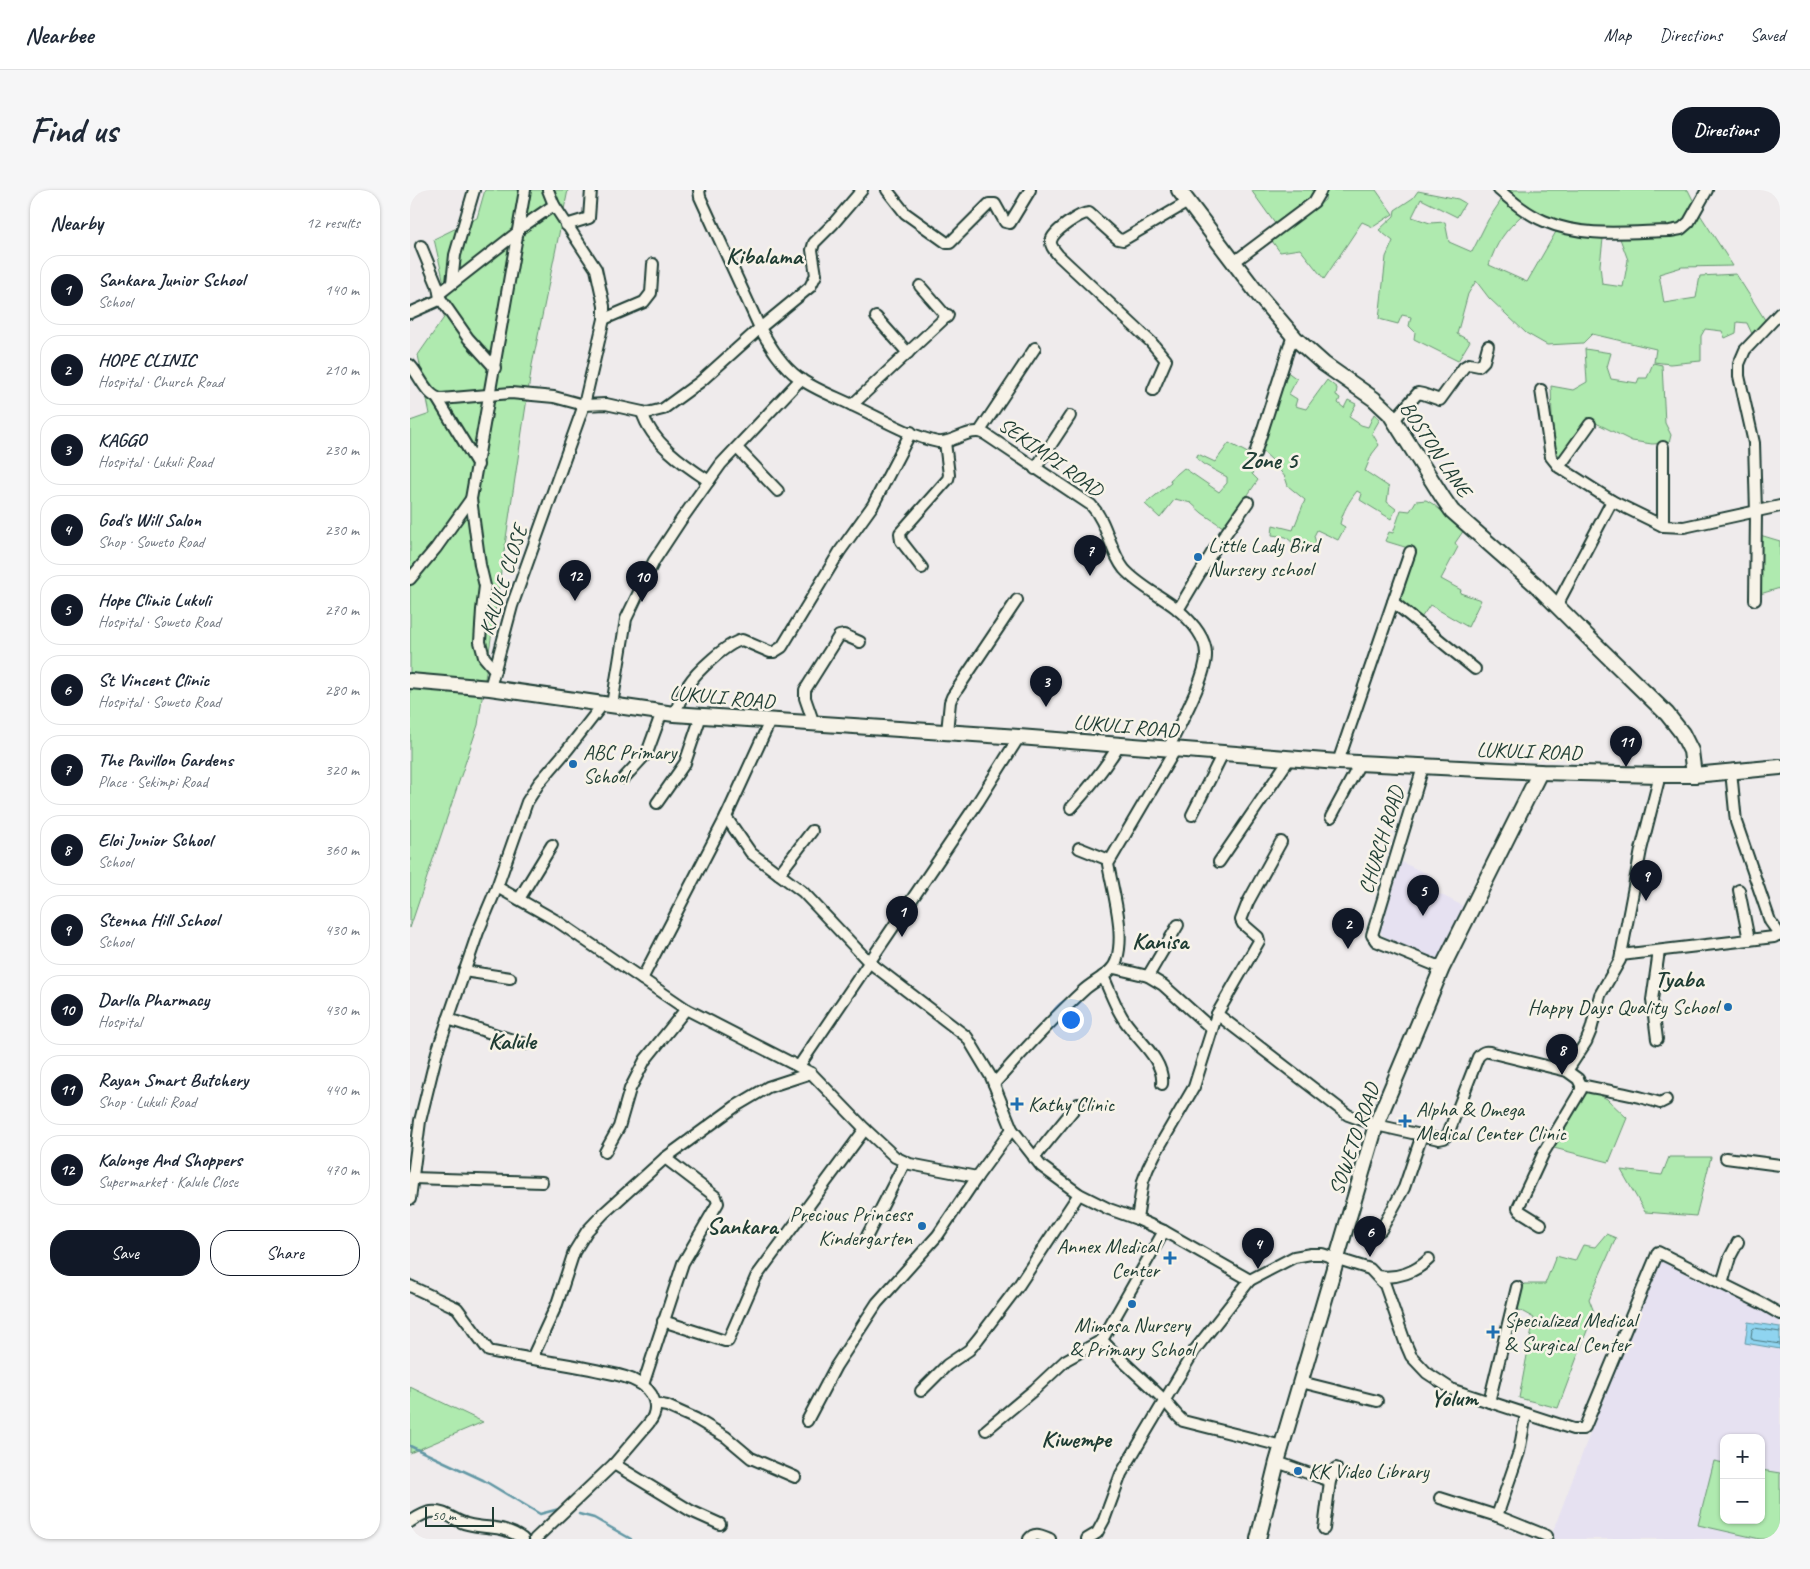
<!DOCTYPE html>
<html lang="en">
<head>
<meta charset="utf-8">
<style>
  body { margin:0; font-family:Caveat,sans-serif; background:#f6f6f7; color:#1f2937 }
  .controls { position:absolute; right:15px; bottom:15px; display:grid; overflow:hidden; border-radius:10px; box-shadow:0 1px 4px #0004 }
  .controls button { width:45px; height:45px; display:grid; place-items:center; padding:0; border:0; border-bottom:1px solid #e0e1e3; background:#fff; color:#1f2937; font:25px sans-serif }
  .scale { position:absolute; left:15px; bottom:12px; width:69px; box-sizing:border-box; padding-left:5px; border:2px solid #1f3d34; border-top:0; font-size:14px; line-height:18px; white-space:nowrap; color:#1f3d34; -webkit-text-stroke:4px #f7f3e8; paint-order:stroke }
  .you { position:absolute; left:660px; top:829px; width:18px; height:18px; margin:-12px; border:4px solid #fff; border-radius:50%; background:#1a73e8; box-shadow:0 0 0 8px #1a73e833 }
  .badge { display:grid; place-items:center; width:32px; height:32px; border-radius:50%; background:#111827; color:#fff; font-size:16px; font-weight:700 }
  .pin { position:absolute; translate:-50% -41px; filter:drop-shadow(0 1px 2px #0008) }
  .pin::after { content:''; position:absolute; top:26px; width:18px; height:15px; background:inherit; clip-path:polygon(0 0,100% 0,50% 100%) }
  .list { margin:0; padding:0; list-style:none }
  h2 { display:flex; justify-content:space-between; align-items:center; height:65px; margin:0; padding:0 20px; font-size:21px }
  h2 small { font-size:16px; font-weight:400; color:#747a83 }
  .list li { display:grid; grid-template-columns:32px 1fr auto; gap:15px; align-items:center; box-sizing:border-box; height:70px; margin:0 10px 10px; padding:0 10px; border:1px solid #e0e1e3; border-radius:20px }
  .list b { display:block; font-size:19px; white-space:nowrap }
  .list p { margin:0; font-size:16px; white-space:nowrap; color:#747a83 }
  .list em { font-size:16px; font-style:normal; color:#747a83 }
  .actions { display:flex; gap:10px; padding:15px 20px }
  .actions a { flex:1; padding:11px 0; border:1px solid #111827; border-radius:20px; text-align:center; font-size:18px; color:#111827 }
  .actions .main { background:#111827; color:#fff }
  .map { position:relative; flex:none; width:1370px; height:1349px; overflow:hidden; border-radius:20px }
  header { display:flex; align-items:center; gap:30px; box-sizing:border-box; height:70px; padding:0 25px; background:#fff; border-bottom:1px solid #e0e1e3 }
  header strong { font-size:24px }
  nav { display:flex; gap:28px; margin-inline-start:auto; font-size:18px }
  .intro { display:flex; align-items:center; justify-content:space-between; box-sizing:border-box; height:120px; padding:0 30px }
  h1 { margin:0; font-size:35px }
  .button { padding:12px 22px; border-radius:20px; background:#111827; color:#fff; font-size:18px; font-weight:700 }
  main { display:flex; gap:30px; padding:0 30px }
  aside { flex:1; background:#fff; border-radius:20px; box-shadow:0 1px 4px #0004 }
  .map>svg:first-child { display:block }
</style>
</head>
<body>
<header>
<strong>Nearbee</strong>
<nav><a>Map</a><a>Directions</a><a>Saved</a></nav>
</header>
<div class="intro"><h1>Find us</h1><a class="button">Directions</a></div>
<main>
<aside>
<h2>Nearby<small>12 results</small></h2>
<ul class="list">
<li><span class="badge">1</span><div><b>Sankara Junior School</b><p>School</p></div><em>140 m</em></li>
<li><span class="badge">2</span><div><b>HOPE CLINIC</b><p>Hospital · Church Road</p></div><em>210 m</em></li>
<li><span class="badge">3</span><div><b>KAGGO</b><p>Hospital · Lukuli Road</p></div><em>230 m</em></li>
<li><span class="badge">4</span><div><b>God's Will Salon</b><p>Shop · Soweto Road</p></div><em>230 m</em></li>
<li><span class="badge">5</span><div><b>Hope Clinic Lukuli</b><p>Hospital · Soweto Road</p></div><em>270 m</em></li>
<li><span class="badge">6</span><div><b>St Vincent Clinic</b><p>Hospital · Soweto Road</p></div><em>280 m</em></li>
<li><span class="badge">7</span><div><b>The Pavillon Gardens</b><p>Place · Sekimpi Road</p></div><em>320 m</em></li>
<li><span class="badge">8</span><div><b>Eloi Junior School</b><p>School</p></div><em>360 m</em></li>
<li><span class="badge">9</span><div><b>Stenna Hill School</b><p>School</p></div><em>430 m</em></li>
<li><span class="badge">10</span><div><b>Darlla Pharmacy</b><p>Hospital</p></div><em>430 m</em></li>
<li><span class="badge">11</span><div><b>Rayan Smart Butchery</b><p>Shop · Lukuli Road</p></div><em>440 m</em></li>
<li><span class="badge">12</span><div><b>Kalonge And Shoppers</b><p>Supermarket · Kalule Close</p></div><em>470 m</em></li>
</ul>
<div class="actions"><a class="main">Save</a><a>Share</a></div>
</aside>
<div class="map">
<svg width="1370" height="1349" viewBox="0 0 1370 1349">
  <rect width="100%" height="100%" fill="#efebec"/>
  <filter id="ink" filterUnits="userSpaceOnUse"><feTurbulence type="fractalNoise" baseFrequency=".02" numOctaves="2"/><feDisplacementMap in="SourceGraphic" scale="10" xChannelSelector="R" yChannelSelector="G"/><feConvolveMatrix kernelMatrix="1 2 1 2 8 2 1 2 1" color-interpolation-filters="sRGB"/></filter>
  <g filter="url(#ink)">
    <g fill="#e6e1f1" fill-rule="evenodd">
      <polygon points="991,672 1020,685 1016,697 1057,718 1030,769 1025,769 973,746 970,741"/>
      <path d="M1247,1066l101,48 22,16v219h-230zM1314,1248h37v82h-37z"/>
    </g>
    <g fill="#afeaaf" stroke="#679472">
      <polygon points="75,0 158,0 122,175 68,535 0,738 0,231 20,224 8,165 40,119 24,49 67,28"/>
      <polygon points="841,0 907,0 904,6 866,35"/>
      <polygon points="916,0 966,0 983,24 963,37 952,32 914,89 890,59 870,62 862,51 915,10"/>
      <polygon points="1093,0 1278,0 1286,16 1270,36 1191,41 1133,29"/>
      <path d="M1008,1l40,8 7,4 -8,14 -36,-18 -9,18 18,6 15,-1 4,20 23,10 16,-32 14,-21 20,16c-17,16 -26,28 -33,50l38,17 30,-52 46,9 -3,26 2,19 21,3 5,-27 -9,-24 50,-1 30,-22 34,53 -51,1 -23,7 5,29 32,-5 4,-22 36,-2 31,49 -14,13 -6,-13 -10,-1 -1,11 -11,5 -3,-7 -17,-2 -4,7v25l-31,3 -16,-2 2,-13 -64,-15 -9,9 -36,2 -21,-12 -37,-35 -13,-17 -8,13 -11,40 13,7 -12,20 -44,-22 1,-7 -6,-6 2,-9 -9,-2 -4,9 -19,-5 7,-62 7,-16 -14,-11 15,-14 1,-6 18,-12z"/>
      <polygon points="1175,159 1201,163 1197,177 1201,189 1227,193 1229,188 1237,188 1243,173 1252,175 1255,233 1261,245 1259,253 1242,254 1222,251 1178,229 1150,266 1143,261 1141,196 1163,200 1177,192"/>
      <path d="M876,181l11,8 -8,15 8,5 -2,7 11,3 21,-29 10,8 -1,7 4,3 -2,5 6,5 4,-8 8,4 -7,13 12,8 7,2 6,-13 6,5 -8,14 7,12 -7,9 -7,17 24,16 -2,15 9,7 -5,10 -31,-19 2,-6 -5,-3c-8,10 -14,20 -17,33l5,3 -7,13 -21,-10 -3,6 2,7 -7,8 -8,-1 -15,-13 -14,-2 1,-10 20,5 12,-30 -17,-14 -3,-9 -14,-18 -10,-9z"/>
      <path d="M819,253l28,15 -5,16 6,6c-12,16 -20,33 -32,49l-24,-16 -11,-10 -16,-4 -15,19 -15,-14 26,-21 -1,-3 14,-12 35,24 8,-9v-6l-24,-13 -7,-6 2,-4 17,8z"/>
      <polygon points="1016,310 1023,314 1054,340 1045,353 1048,357 1031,389 1051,400 1050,403 1071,410 1058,437 1020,415 1011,428 986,407 998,358 975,351 979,342 983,343 991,320 1000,321 1006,311"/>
      <polygon points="1350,345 1370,351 1370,398 1350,404"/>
      <polygon points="1175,897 1197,909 1217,928 1199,972 1140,957"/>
      <polygon points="1259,967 1301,967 1286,1026 1235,1022 1211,980 1252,985"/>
      <polygon points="1196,1044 1206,1048 1179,1109 1184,1122 1148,1218 1109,1208 1124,1128 1104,1117 1114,1094 1135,1094 1146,1066 1165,1071 1173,1055 1185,1057"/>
      <polygon points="0,1197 73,1232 0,1263"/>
      <polygon points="1304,1271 1314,1273 1314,1330 1351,1330 1351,1280 1370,1283 1370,1349 1350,1349 1288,1335"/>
    </g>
    <polygon fill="#8fd4f0" stroke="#6298a5" points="1338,1132 1370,1137 1370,1159 1335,1153"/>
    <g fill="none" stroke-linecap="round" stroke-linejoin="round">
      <polyline stroke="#4c797f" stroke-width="1" points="1370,1142 1344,1138 1342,1140 1341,1147 1343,1150 1370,1154"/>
      <g stroke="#6298a5" stroke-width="2.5">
        <polyline points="0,1256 73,1290 130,1324 149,1319"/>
        <polyline points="169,1324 184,1328 221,1349"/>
      </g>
      <g stroke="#1f3d34" stroke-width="14">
        <g id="street">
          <path d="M289,0l1,7 60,131c10,18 22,38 39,50 17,12 37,19 55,28 24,11 58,31 84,36 16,2 32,-16 47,-8l106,71c17,18 18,45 33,64 14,16 35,26 52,39 13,11 30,28 30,46 1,23 -28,73 -38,95"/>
          <polyline points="477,0 495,23 537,53 540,53 579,14 585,14 595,32 600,33 620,0"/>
          <path d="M1089,0c14,12 28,24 45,31 39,17 83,11 126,10l11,-2 8,-7 18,-32"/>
          <polyline points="156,35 179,28 181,0"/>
          <polyline points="109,39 144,15"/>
          <polyline points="824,72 904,12 911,0"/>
          <polyline points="42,93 45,65 64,0"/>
          <polyline points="510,96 537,127"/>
          <polyline points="30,103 108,42"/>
          <polyline points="30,108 58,148 85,178"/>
          <polyline points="0,123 27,111 30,108 28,97 11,56"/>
          <polyline points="466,127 498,163"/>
          <polyline points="194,129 234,112 241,103 243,74"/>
          <path d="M0,175c10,10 16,31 31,34l70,-6 43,4 30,8 22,-1 41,9 16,-4 37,-27 60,-54 50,-41 6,-12 -4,-25 2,-7 19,-19 29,-34"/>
          <path d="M743,200l13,-30 -15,-18 -93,-87c-3,-4 -8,-9 -7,-14 2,-10 29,-28 38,-28l29,26 5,1 65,-38"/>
          <polyline points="1131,200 1141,267 1149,277 1202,311"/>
          <polyline points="27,208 68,275"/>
          <polyline points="442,215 538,125"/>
          <path d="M232,222c9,30 41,52 67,69"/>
          <polyline points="984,230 1008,203 1013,204 1030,210 1054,177 1059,174 1069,176 1074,171 1078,156"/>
          <polyline points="570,241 625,158"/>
          <polyline points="1253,257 1253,336"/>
          <polyline points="327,258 368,301"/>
          <polyline points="845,264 883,145"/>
          <polyline points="1149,277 1180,234"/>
          <polyline points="625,279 660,226"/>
          <polyline points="512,378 491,351 490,343 538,289 539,285 535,252"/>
          <polyline points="0,389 26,358 61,309"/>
          <polyline points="1345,410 1346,322 1344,253 1329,186 1329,174 1335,160 1370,123"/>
          <polyline points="983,412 1065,479"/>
          <polyline points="1147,415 1202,311 1253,336 1274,337 1370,316"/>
          <polyline points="768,420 802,363 838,312"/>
          <polyline points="85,480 74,467 70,452 72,420 75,396 70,375 61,309 115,0"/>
          <polyline points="80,498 102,416 174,215 194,129 194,116 186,79 144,15 138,0"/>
          <polyline points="202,515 216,429 244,371 271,330 311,274 391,189"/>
          <path d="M264,524c5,-10 9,-20 14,-29 8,-13 39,-42 54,-45l28,12h4l8,-5 58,-96 33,-46 38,-73"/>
          <polyline points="404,534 395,508 395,500 429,446 434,445 450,452"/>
          <polyline points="537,542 540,512 542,507 607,410"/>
          <polyline points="928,572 1000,362"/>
          <polyline points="1013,577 962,745 966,751 1032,778"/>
          <polyline points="1321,581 1326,632 1360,731 1370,745"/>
          <polyline points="214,588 237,563 252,522"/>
          <polyline points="247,613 275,573 291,526"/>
          <path d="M661,618c18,-20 34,-40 48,-63"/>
          <polyline points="782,625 813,563"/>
          <polyline points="316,627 341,663 393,702 459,772 557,847 581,887 602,939 631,976 669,1004 699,1019 727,1029 754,1041 840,1090 884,1067 901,1064 912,1064 960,1079 975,1095 995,1152 1001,1166 1017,1183 1043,1200 1163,1239 1173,1239 1175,1237 1248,1062 1351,1113 1370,1124"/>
          <polyline points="921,627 950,573"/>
          <polyline points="669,658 699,670"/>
          <polyline points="809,672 880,568"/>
          <polyline points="369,684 402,641"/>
          <polyline points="87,697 147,731 276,819 401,883 455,939 485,967 500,974 567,987"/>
          <polyline points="1329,700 1339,750"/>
          <polyline points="109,709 142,655"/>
          <polyline points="1211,765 1364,747 1369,744"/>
          <polyline points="704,778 738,786 753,795 802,839"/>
          <polyline points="54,781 100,788"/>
          <path d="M693,786c6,13 11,27 18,39 11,21 44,43 41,69"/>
          <polyline points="738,786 768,735"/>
          <polyline points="232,789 316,627 360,531"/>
          <path d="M807,824l131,101 28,10 63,14 5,-1 4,-4 30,-77c5,-6 8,-6 15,-4l74,18 11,8 3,6v5l-37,62 -26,56 2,3 21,13"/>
          <polyline points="38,829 115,854"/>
          <polyline points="1247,849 1242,810 1249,761"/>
          <polyline points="389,876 568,612 609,547"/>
          <polyline points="1157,881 1176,852 1181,840 1190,805 1210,770 1231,660 1250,585"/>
          <path d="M584,894c29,-33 58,-65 90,-94 11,-10 29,-16 33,-31 8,-28 -4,-67 -9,-95l67,-114"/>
          <path d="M1171,895c26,6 53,9 79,18l6,-3"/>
          <polyline points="195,962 209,937 220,899 235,870 276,819"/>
          <polyline points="624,968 668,914"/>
          <polyline points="1316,968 1370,975"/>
          <polyline points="2,988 132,992"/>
          <polyline points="0,1009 10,931 27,862 68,742 87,697 117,612 129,593 158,559 193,514"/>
          <polyline points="727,1029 733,991 738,978 745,964 784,897 807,824 849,751 848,747 833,734 831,730 838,712 871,652"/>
          <polyline points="971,1040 994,998 1012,945"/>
          <polyline points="457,1046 495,972"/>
          <path d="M968,1086c19,3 38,-4 51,-17"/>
          <polyline points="1312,1094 1320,1067 1328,1052"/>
          <path d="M0,1096l47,22 32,43c12,3 26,4 38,7 26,4 52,8 77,14 11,2 23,4 33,10 17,8 24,26 12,41l-35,41 -79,75"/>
          <polyline points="253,1131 315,1151 318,1151 346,1087 455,939"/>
          <path d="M692,1150c20,22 42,40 63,61 6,7 11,14 18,20l99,25"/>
          <polyline points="122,1168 147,1114 164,1062 177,1041 194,1023 255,968 326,916 358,897 401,883"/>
          <polyline points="891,1192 967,1211"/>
          <polyline points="233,1195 273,1073 308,1013 306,1007 255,968"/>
          <polyline points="511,1201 537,1175 559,1160 568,1149 609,1095 669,1004"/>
          <polyline points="1079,1212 1107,1097"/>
          <polyline points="246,1214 257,1216 286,1229 316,1247 341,1268 385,1287"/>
          <polyline points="397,1231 426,1176 467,1113 528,1045 567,987 602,939"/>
          <polyline points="576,1240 625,1199 656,1170 692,1150 754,1041"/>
          <polyline points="867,1272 920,1291 926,1278"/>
          <polyline points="204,1274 281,1321 310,1334"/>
          <polyline points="1030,1308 1087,1326 1109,1262 1116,1224"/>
          <polyline points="1087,1326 1137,1346"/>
          <path d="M0,1332c6,-4 13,-9 21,-10 14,-2 23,9 36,12 23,6 35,0 56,15"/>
          <polyline points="914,1339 920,1291"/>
          <path d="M619,1349c6,-8 13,-3 21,0"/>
          <polyline points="677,1349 687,1343 694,1330 711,1284 784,1161 840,1090"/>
        </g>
      </g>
      <g stroke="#1f3d34" stroke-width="18">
        <g id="secondary">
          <polyline points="769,0 851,108 886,149 914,174 964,209 980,224 1033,308 1042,321 1126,395 1181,450 1257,524 1272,543 1281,561 1284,585"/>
          <polyline points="0,491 80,498 264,524 609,547 928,572 1130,582 1250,585 1284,585 1370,577"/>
          <polyline points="848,1349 867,1272 966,935 1032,778 1130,582"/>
        </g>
      </g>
      <use href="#street" stroke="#f7f3e8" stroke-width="10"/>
      <use href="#secondary" stroke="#f7f3e8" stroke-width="14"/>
    </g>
  </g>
  <g fill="#1f6fb2" stroke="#f7f3e8" stroke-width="2">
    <circle cx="788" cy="367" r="5"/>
    <circle cx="163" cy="574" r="5"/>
    <circle cx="1318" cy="817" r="5"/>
    <path d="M604.5 906.5h5v5h5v5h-5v5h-5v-5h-5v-5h5z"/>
    <path d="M992.5 923.5h5v5h5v5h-5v5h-5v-5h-5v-5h5z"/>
    <circle cx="512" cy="1036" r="5"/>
    <path d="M757.5 1060.5h5v5h5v5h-5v5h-5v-5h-5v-5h5z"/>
    <circle cx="722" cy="1114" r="5"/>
    <path d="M1080.5 1134.5h5v5h5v5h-5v5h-5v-5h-5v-5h5z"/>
    <circle cx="888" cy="1281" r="5"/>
  </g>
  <g text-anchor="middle" stroke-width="5" stroke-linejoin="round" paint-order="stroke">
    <g font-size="21" fill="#1f3d34" stroke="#f7f3e8">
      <text transform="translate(1026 259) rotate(56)" y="7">BOSTON LANE</text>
      <text transform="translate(641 267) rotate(35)" y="7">SEKIMPI ROAD</text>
      <text transform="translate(93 390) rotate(-72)" y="7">KALULE CLOSE</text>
      <text transform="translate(312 507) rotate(5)" y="7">LUKULI ROAD</text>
      <text transform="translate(716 536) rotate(5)" y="7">LUKULI ROAD</text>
      <text transform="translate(1119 561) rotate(2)" y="7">LUKULI ROAD</text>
      <text transform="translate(971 650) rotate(-73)" y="7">CHURCH ROAD</text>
      <text transform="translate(944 949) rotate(-71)" y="7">SOWETO ROAD</text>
    </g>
    <g font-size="21" fill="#1f3d34" stroke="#f7f3e8" text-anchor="start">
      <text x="798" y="362">Little Lady Bird<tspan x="798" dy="24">Nursery school</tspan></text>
      <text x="173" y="569">ABC Primary<tspan x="173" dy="24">School</tspan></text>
      <text x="1308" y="824" text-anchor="end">Happy Days Quality School</text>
      <text x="618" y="921">Kathy Clinic</text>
      <text x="1006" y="926">Alpha &amp; Omega<tspan x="1006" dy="24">Medical Center Clinic</tspan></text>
      <text x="502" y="1031" text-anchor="end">Precious Princess<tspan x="502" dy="24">Kindergarten</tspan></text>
      <text x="749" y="1063" text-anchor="end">Annex Medical<tspan x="749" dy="24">Center</tspan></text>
      <text x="1094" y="1137">Specialized Medical<tspan x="1094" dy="24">&amp; Surgical Center</tspan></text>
      <text x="722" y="1142" text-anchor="middle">Mimosa Nursery<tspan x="722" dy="24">&amp; Primary School</tspan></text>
      <text x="898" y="1288">KK Video Library</text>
    </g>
    <g font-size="24" font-weight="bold" fill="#1f3d34" stroke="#f7f3e8">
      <text x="354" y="74">Kibalama</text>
      <text x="859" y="278">Zone 5</text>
      <text x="750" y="759">Kanisa</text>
      <text x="1269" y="797">Tyaba</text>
      <text x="102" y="859">Kalule</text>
      <text x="332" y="1044">Sankara</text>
      <text x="1044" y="1216">Yolum</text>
      <text x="666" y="1257">Kiwempe</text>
    </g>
  </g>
</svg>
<div class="controls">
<button>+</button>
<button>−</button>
</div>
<div class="scale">50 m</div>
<div class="you"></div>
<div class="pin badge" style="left:492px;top:747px">1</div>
<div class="pin badge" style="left:938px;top:759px">2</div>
<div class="pin badge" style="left:636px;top:517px">3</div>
<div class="pin badge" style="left:848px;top:1079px">4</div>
<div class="pin badge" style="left:1013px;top:726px">5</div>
<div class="pin badge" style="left:960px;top:1067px">6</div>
<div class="pin badge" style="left:680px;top:386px">7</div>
<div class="pin badge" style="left:1152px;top:885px">8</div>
<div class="pin badge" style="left:1236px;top:711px">9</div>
<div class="pin badge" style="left:232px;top:412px">10</div>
<div class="pin badge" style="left:1216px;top:577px">11</div>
<div class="pin badge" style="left:165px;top:411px">12</div>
</div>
</main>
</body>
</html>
